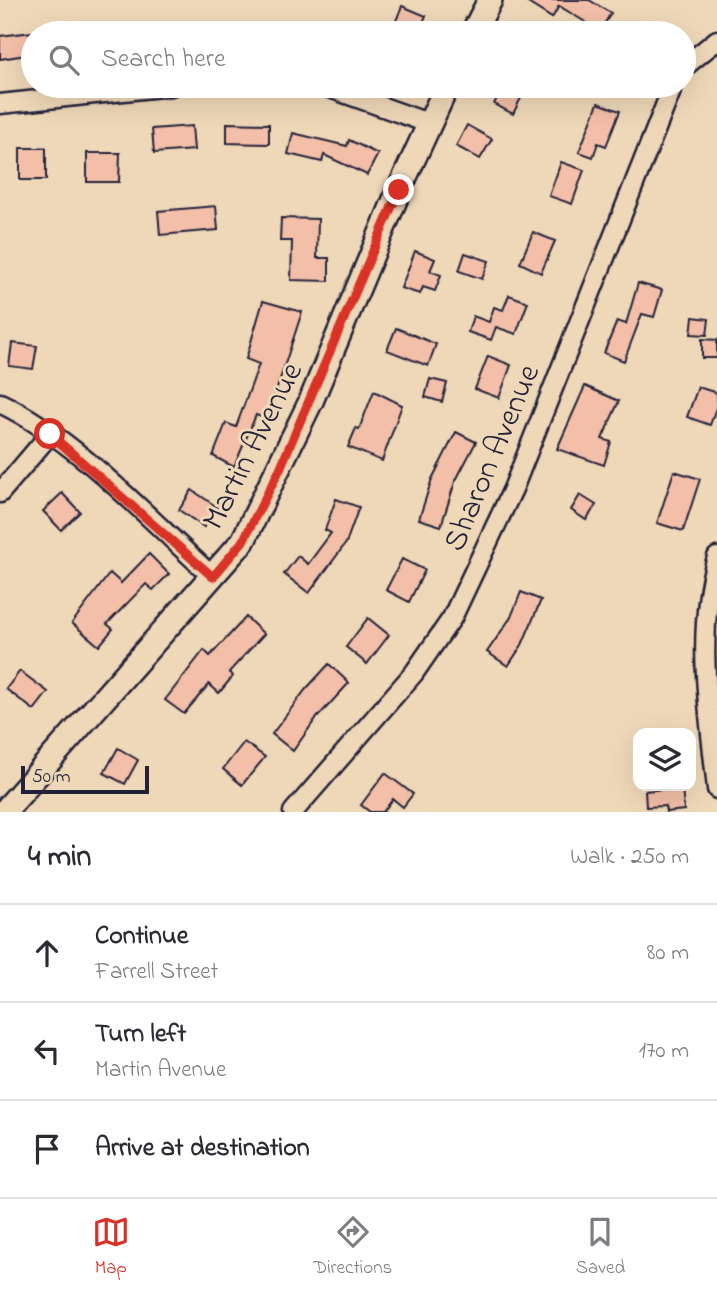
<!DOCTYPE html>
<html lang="en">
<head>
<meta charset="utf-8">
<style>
  body { margin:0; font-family:"Indie Flower",sans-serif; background:#f2f2f3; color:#2b2b33 }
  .controls { position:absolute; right:21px; bottom:21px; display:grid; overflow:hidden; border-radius:14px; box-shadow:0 7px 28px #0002 }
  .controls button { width:63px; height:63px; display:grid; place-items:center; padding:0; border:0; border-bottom:2px solid #e1e1e2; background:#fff; color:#2b2b33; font:35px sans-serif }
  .scale { position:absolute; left:21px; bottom:18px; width:128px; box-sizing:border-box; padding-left:7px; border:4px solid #22223b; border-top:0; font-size:19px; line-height:24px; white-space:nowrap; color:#22223b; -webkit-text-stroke:5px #efd8b8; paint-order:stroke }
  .stop { position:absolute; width:21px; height:21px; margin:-16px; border:5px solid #d93025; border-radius:50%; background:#fff }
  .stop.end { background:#d93025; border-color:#fff; box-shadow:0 2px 7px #0008 }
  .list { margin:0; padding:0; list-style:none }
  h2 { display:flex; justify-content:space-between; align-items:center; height:91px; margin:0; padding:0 28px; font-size:30px }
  h2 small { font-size:23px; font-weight:400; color:#7c7c81 }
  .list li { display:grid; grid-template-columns:46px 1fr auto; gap:21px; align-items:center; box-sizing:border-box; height:98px; padding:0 28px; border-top:2px solid #e1e1e2 }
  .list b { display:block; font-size:26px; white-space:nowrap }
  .list p { margin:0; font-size:23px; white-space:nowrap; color:#7c7c81 }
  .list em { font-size:23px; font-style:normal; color:#7c7c81 }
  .icon { flex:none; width:38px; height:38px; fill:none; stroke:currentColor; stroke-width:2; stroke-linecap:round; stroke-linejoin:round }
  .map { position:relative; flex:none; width:717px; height:812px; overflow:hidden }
  .search { position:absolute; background:#fff; box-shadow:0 7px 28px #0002; left:21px; right:21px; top:21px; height:77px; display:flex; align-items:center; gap:18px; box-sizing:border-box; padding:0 24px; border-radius:38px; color:#7c7c81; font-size:26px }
  .sheet { height:385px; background:#fff }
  nav { display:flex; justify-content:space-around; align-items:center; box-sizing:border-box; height:98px; border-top:2px solid #e1e1e2; background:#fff; font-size:19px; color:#7c7c81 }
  nav a { display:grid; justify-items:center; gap:4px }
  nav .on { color:#d93025 }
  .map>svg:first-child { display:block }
</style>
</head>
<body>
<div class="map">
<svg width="717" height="812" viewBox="0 0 717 812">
  <rect width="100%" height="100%" fill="#efd8b8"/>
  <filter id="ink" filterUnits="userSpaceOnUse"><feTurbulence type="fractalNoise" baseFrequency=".0143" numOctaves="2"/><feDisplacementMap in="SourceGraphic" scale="14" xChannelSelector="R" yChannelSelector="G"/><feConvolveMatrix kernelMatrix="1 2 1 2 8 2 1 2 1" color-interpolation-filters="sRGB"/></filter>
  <g filter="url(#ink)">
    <g fill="#f4bfa8" stroke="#22223b" stroke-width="2">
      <polygon points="523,0 589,0 611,13 600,31 559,6 552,18"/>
      <polygon points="402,6 426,16 418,33 391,33"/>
      <polygon points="33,32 33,54 0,59 0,36"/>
      <polygon points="503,86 527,86 513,114 494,104"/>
      <polygon points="598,103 620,111 606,146 598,143 593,157 579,152"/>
      <polygon points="227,123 269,124 269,144 227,143"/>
      <polygon points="467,125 492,139 480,159 456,146"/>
      <polygon points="192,126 194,150 154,153 152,129"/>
      <polygon points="293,133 347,146 349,140 378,154 367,175 324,155 322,162 288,154"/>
      <rect x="20" y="148" width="26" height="32"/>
      <polygon points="87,153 120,153 119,182 87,182"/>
      <polygon points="561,162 584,170 572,204 549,196"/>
      <polygon points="216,206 218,230 160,235 158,211"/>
      <polygon points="281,218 318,219 317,258 329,258 329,281 291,280 292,241 280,241"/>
      <polygon points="533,232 555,241 541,273 520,263"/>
      <polygon points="415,251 435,259 430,271 441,275 435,291 423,287 420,294 401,288"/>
      <polygon points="465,253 489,261 482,279 459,271"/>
      <polygon points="638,283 662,290 654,317 642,314 624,361 604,353 617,321 626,324"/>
      <polygon points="509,295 528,302 516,334 496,327 491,340 468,332 473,316 489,322 494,307 503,310"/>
      <polygon points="263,301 302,312 267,419 256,415 234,467 213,456 226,423 236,427 259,364 246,359"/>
      <polygon points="693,317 709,319 707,335 691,334"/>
      <polygon points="396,328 436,344 428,366 387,350"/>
      <polygon points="702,339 717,340 717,358 702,358"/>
      <polygon points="12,343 37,346 33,369 9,366"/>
      <polygon points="488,356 511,365 499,398 475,389"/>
      <polygon points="430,379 447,383 442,402 425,397"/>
      <polygon points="585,386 619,401 602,439 611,442 604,465 557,449"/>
      <polygon points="698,387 717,393 717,405 710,425 687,417"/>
      <polygon points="374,391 402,405 382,461 348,447 356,428 359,429"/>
      <polygon points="456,432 476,442 455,482 441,526 419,519 432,479"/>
      <polygon points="674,471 700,479 683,531 657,523"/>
      <polygon points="192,490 217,507 204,527 179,510"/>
      <polygon points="62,493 80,512 61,530 43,511"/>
      <polygon points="580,495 596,505 586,520 571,510"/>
      <polygon points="336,499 359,507 346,543 309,593 284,574 298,556 308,564 331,533 325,530"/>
      <polygon points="149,554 169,574 153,590 146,584 107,624 113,629 99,646 72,623 110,573 121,583"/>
      <polygon points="402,559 425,570 409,602 386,590"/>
      <polygon points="521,592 541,600 522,645 508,666 487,652 511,617"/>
      <polygon points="246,617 264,634 229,672 233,676 219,693 209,684 184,714 165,700 204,650 210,656"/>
      <polygon points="368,618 389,635 367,664 346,647"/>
      <polygon points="329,664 349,683 315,720 293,751 272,734 306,689"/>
      <polygon points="20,671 48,692 34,710 6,689"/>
      <polygon points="244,742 265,757 242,785 223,769"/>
      <polygon points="118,748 138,760 125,784 104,773"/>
      <polygon points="385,773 413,794 403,807 393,799 383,812 370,812 361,805"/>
      <polygon points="682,787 684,810 666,812 665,806 646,807 645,791"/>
    </g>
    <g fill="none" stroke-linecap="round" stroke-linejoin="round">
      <g stroke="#22223b" stroke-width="23">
        <g id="minor">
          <polyline points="684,67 717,40"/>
          <polyline points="324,86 428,123"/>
          <polyline points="0,104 171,86"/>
          <path d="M0,403c75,35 151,118 213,174"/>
          <polyline points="0,493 50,434"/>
          <path d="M717,557c-22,76 -8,154 0,232"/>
          <polyline points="293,812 414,673 452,618 513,489 673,86"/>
        </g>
      </g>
      <g stroke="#22223b" stroke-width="28">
        <g id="tertiary">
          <polyline points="473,33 490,0"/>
          <polyline points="4,812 243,541 311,401 399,190 447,86"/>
        </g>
      </g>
      <use href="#minor" stroke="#efd8b8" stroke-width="18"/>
      <use href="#tertiary" stroke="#efd8b8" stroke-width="23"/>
    </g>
  </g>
  <g fill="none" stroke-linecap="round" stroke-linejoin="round" filter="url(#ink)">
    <polyline stroke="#d93025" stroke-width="9" points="50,434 213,577 243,541 279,471 399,190"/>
  </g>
  <g text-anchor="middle" stroke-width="6" stroke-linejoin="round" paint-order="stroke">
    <g font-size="32" fill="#22223b" stroke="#efd8b8">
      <text transform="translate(251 445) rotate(-63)" y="11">Martin Avenue</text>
      <text transform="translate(490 457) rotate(-67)" y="11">Sharon Avenue</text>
    </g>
  </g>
</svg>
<div class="controls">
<button><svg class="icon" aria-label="layers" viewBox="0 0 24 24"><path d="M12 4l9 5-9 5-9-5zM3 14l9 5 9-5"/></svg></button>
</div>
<div class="scale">50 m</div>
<div class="stop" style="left:50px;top:434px"></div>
<div class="stop end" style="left:399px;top:190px"></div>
<div class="search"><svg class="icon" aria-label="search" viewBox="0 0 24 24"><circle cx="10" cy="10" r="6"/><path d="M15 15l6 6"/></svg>Search here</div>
</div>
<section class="sheet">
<h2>4 min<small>Walk · 250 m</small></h2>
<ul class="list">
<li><svg class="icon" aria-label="ahead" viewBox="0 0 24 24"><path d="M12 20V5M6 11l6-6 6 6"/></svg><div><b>Continue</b><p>Farrell Street</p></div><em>80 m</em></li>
<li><svg class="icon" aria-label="left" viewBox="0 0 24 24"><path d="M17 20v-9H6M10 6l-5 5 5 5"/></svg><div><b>Turn left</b><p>Martin Avenue</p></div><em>170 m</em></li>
<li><svg class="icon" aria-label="arrive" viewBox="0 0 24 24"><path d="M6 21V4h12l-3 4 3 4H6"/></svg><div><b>Arrive at destination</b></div></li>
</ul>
</section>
<nav>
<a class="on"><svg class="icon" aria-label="map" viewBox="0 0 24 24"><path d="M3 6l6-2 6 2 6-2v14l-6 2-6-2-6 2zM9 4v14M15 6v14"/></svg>Map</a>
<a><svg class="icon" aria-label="directions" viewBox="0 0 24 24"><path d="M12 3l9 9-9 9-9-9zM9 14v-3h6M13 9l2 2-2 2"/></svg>Directions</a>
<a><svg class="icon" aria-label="saved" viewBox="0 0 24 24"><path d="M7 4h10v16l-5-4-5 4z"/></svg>Saved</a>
</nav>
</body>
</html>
